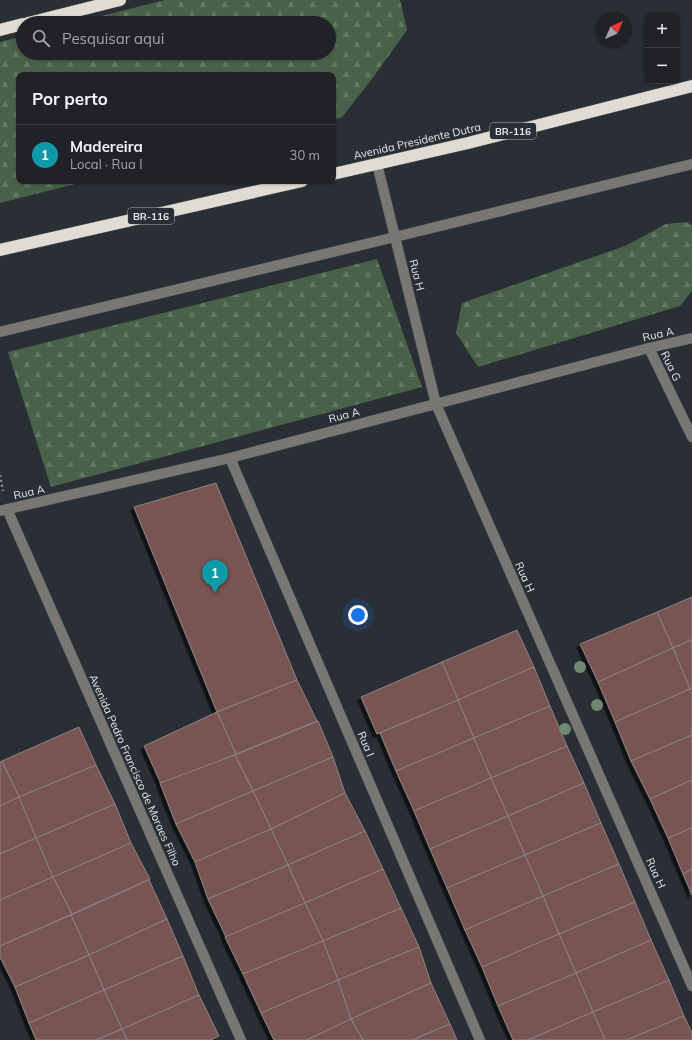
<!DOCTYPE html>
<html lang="pt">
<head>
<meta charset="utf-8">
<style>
  body { margin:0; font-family:Mulish,sans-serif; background:#2d2f34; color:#f1f3f6 }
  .controls { position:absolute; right:12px; top:12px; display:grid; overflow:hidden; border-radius:8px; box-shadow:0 1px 3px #0004 }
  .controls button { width:36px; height:36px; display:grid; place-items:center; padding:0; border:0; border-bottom:1px solid #3d3f45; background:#202228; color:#f1f3f6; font:20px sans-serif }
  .compass { position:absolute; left:596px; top:12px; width:36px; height:36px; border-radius:50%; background:#202228; box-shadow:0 1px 3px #0004; rotate:45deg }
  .you { position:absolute; left:358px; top:615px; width:14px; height:14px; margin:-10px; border:3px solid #fff; border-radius:50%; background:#1a73e8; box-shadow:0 0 0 6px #1a73e833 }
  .badge { display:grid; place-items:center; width:26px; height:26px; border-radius:50%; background:#bca0f2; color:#fff; font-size:13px; font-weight:700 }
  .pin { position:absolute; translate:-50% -33px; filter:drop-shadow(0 1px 2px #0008) }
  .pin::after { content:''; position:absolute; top:21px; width:14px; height:12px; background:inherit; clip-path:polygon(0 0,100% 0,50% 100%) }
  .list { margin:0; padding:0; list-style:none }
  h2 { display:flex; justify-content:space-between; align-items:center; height:52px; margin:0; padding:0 16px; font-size:17px }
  h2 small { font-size:13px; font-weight:400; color:#a2a4a8 }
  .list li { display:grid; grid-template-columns:26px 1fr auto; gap:12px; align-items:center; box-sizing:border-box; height:60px; padding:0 16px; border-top:1px solid #3d3f45 }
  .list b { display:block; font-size:15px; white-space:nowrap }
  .list p { margin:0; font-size:13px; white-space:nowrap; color:#a2a4a8 }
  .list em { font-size:13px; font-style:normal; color:#a2a4a8 }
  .icon { flex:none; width:22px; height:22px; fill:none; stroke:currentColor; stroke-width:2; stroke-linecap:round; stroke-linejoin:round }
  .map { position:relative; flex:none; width:692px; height:1040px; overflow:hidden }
  .search { position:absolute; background:#202228; box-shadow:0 1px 3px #0004; left:16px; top:16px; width:320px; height:44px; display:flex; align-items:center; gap:10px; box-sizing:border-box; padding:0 14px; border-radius:22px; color:#a2a4a8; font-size:15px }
  .panel { position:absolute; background:#202228; box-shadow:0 1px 3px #0004; left:16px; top:72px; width:320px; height:112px; border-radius:8px }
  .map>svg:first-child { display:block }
</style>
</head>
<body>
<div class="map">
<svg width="692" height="1040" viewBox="0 0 692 1040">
  <defs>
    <pattern id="forest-firs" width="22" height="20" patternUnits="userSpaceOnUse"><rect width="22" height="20" fill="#496149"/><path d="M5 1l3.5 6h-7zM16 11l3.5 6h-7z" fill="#637863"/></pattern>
    <filter id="shadow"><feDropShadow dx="-3.5" dy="3.5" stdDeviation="0" flood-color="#0009"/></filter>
  </defs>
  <rect width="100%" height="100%" fill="#2a2e35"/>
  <g fill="url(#forest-firs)">
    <polygon points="165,0 400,0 407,30 372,79 342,117 333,120 333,75 19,75 19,181 87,181 0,203 0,42 23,36 23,53 329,53 329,23 74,23"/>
    <polygon points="686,222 692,225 692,291 680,306 478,367 456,333 462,303 625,246 666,224"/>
    <polygon points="377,259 422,387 51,487 8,352"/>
  </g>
  <g fill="#785452" stroke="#8e8483" filter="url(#shadow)">
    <polygon points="216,483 297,680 217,712 134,507"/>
    <polygon points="692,597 692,640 673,648 657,612"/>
    <polygon points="657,612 673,648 598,682 580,644"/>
    <polygon points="517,630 534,667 458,700 442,662"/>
    <polygon points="692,640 692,689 690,689 673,648"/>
    <polygon points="673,648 690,689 615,722 598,682"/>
    <polygon points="442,662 458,700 377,734 361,697"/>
    <polygon points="534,667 550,706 474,738 458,700"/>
    <polygon points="297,680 317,721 236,754 217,712"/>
    <polygon points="690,689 692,693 692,735 631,761 615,722"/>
    <polygon points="458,700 474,738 396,771 380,733"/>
    <polygon points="550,706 567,746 491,778 474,738"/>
    <polygon points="217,712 236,754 162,786 144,746"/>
    <polygon points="318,721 333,757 253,791 235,755"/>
    <polygon points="79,727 96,765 19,797 2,761"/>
    <polygon points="692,735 692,780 650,799 631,761"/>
    <polygon points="474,738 491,778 414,811 396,771"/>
    <polygon points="567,746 584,783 508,816 491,778"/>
    <polygon points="235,755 253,791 176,824 160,783"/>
    <polygon points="333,757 345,793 271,829 253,791"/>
    <polygon points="2,761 19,797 0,806 0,762"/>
    <polygon points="96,765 115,804 36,838 19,797"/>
    <polygon points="491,778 508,816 430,849 414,811"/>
    <polygon points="692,780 692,828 668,838 650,799"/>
    <polygon points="584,783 601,823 525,855 508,816"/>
    <polygon points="253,791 271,829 195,862 176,824"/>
    <polygon points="345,793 365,831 288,865 271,829"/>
    <polygon points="19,797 36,838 0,854 0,806"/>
    <polygon points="115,804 131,843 53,877 36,838"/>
    <polygon points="508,816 525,855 447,888 430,849"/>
    <polygon points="601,823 619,864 543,896 525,855"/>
    <polygon points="692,828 692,869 683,874 668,838"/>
    <polygon points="271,829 288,865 208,899 195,862"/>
    <polygon points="365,831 383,869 305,903 288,865"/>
    <polygon points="36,838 53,877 0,900 0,854"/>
    <polygon points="131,843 150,879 72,914 53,877"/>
    <polygon points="525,855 543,896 465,930 447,888"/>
    <polygon points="619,864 635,902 559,934 543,896"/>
    <polygon points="288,865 305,903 226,937 208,899"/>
    <polygon points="383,869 401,908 323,941 305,903"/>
    <polygon points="692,869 692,895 683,874"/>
    <polygon points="53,877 72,914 0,946 0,900"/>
    <polygon points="149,880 167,919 89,955 71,915"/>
    <polygon points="543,896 559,934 482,967 465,930"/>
    <polygon points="635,902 651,940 576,973 559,934"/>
    <polygon points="305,903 323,941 243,974 225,937"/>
    <polygon points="401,908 419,947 338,980 323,941"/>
    <polygon points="71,915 89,955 15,987 0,957 0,946"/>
    <polygon points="167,919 183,956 104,990 89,955"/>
    <polygon points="559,934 576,973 498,1006 482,967"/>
    <polygon points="651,940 669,980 593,1012 576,973"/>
    <polygon points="323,941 338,980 261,1013 243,974"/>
    <polygon points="419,947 431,983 351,1019 338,980"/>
    <polygon points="89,955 104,990 29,1023 15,987"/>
    <polygon points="183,956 199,995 122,1029 104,990"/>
    <polygon points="576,973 593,1012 528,1040 513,1040 498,1006"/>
    <polygon points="338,980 351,1019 307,1040 274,1040 261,1013"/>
    <polygon points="669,980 684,1016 627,1040 605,1040 593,1012"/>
    <polygon points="431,983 450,1024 412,1040 363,1040 351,1019"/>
    <polygon points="104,990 122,1029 96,1040 36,1040 29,1023"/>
    <polygon points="199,995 219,1036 211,1040 127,1040 122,1029"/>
    <polygon points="593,1012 605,1040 528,1040"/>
    <polygon points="684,1016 692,1033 692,1040 627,1040"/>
    <polygon points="351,1019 363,1040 307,1040"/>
    <polygon points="450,1024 457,1040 412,1040"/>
    <polygon points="122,1029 127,1040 96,1040"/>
  </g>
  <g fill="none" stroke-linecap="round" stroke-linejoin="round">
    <g stroke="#484c52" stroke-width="11">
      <g id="minor">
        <polyline points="377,164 395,237 436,404 692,986"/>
        <polyline points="0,332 395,237 692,164"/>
        <polyline points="649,348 692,437"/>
        <polyline points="230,458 480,1040"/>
        <polyline points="7,509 241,1040"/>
        <polyline points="0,511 230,458 649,348 692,338"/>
      </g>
    </g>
    <g stroke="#484c52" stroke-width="13">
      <g id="highway">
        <polyline points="28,23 120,0"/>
        <polyline points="0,30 23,24"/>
        <polyline points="333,174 468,143 692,86"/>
        <polyline points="0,250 302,181"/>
      </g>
    </g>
    <polyline stroke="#8b8f94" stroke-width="2.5" stroke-dasharray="2 3" stroke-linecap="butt" points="0,475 3,491"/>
    <use href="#minor" stroke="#787773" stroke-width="10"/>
    <use href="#highway" stroke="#e0dcd3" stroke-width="12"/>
  </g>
  <g fill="#6e8872">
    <circle cx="580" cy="667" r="6"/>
    <circle cx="597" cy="705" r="6"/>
    <circle cx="565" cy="729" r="6"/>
  </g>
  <g text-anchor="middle" stroke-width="3" stroke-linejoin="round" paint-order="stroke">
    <g fill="#2a2e35" stroke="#adb0b5" stroke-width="1">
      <rect x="490" y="123" width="46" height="16" rx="3"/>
      <rect x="128" y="208" width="46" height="16" rx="3"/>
    </g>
    <g font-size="10" font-weight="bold" fill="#e5e8ec">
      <text x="513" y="135">BR-116</text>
      <text x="151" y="220">BR-116</text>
    </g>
    <g font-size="11" fill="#e5e8ec" stroke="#2a2e35">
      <text transform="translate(417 141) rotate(-13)" y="4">Avenida Presidente Dutra</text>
      <text transform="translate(417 275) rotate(76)" y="4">Rua H</text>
      <text transform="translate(658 334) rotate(-13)" y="4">Rua A</text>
      <text transform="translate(671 366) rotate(64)" y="4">Rua G</text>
      <text transform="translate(344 415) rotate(-15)" y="4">Rua A</text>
      <text transform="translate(29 492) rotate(-13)" y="4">Rua A</text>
      <text transform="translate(525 577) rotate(66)" y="4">Rua H</text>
      <text transform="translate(366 744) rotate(67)" y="4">Rua I</text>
      <text transform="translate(135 770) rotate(66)" y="4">Avenida Pedro Francisco de Moraes Filho</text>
      <text transform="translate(656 873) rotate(66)" y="4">Rua H</text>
    </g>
  </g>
</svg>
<div class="controls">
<button>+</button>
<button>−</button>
</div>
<svg class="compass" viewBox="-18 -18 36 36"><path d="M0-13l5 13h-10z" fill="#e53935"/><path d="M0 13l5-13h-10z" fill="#a2a4a8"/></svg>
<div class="you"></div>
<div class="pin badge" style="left:215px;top:593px;background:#0f9aa8">1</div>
<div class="search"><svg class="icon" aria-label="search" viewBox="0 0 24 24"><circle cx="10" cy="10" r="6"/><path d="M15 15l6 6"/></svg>Pesquisar aqui</div>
<section class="panel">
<h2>Por perto<small></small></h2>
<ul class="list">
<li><span class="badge" style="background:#0f9aa8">1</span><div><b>Madereira</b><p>Local · Rua I</p></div><em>30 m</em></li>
</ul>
</section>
</div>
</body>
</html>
